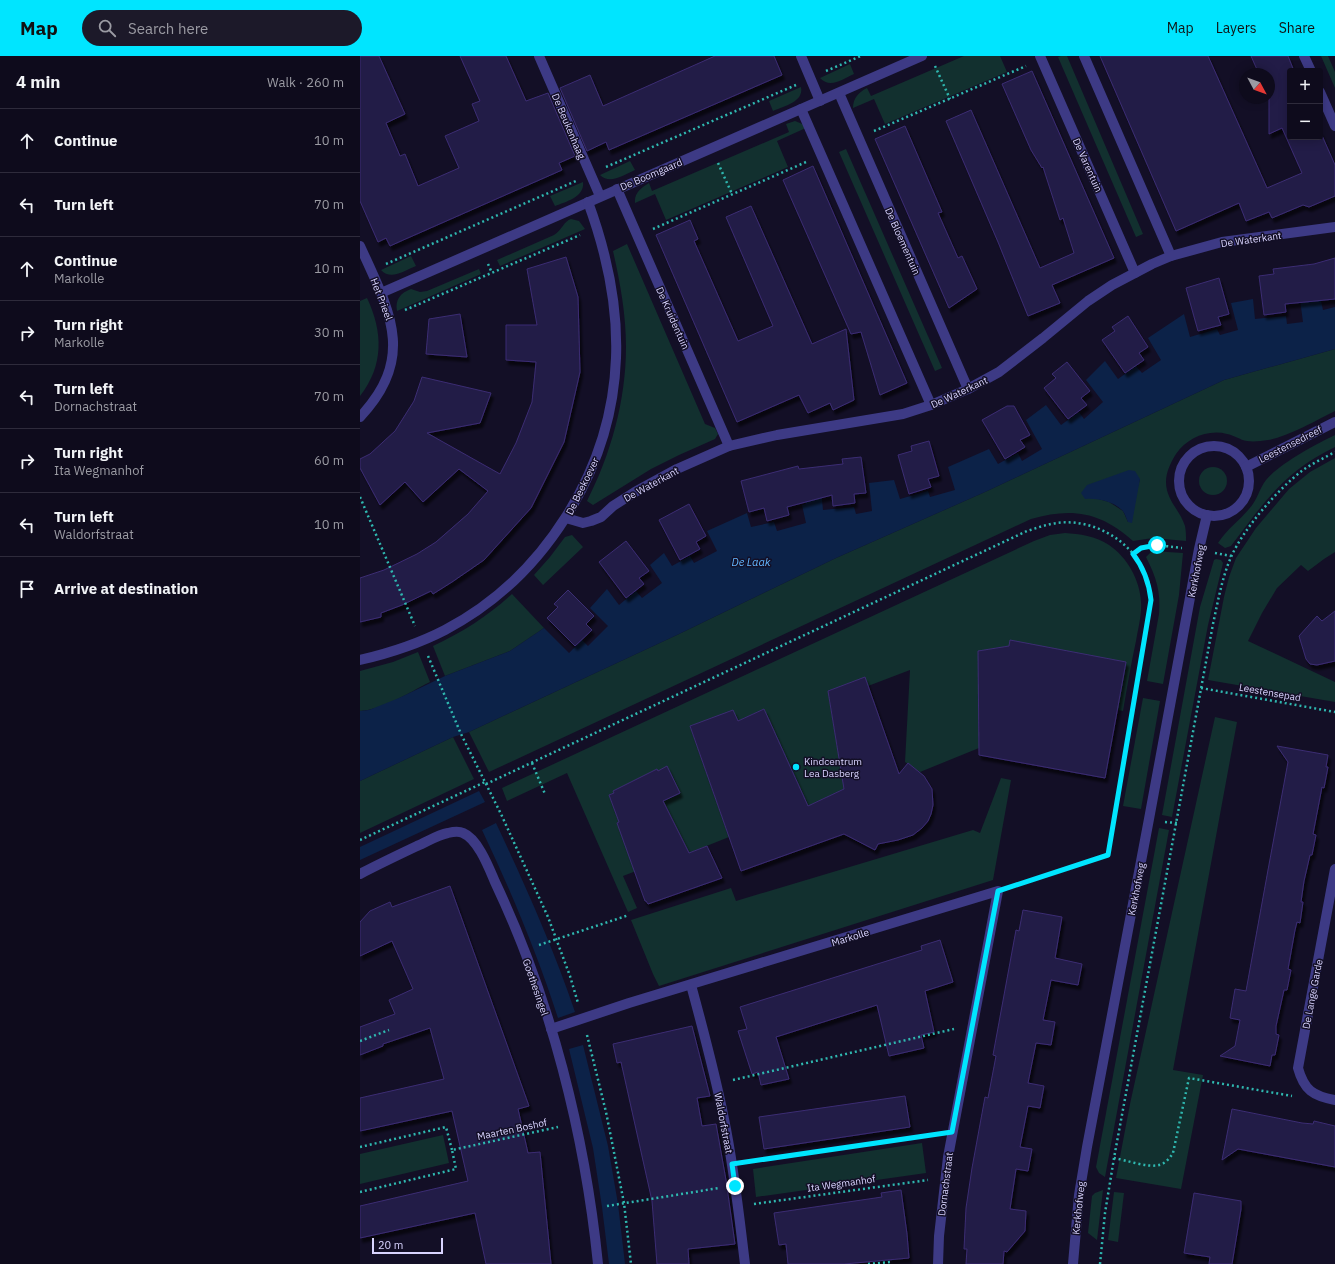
<!DOCTYPE html>
<html lang="en">
<head>
<meta charset="utf-8">
<style>
  body { margin:0; font-family:"IBM Plex Sans",sans-serif; background:#1c1929; color:#f1f3f6 }
  .controls { position:absolute; right:12px; top:12px; display:grid; overflow:hidden; border-radius:4px; box-shadow:0 2px 10px #0003 }
  .controls button { width:36px; height:36px; display:grid; place-items:center; padding:0; border:0; border-bottom:1px solid #2e2b3b; background:#0e0b1c; color:#f1f3f6; font:20px sans-serif }
  .compass { position:absolute; left:879px; top:12px; width:36px; height:36px; border-radius:50%; background:#0e0b1c; box-shadow:0 2px 10px #0003; rotate:131deg }
  .scale { position:absolute; left:12px; bottom:10px; width:71px; box-sizing:border-box; padding-left:4px; border:2px solid #d9d4ff; border-top:0; font-size:11px; line-height:14px; white-space:nowrap; color:#d9d4ff; -webkit-text-stroke:3px #130f26; paint-order:stroke }
  .stop { position:absolute; width:12px; height:12px; margin:-9px; border:3px solid #00e5ff; border-radius:50%; background:#fff }
  .stop.end { background:#00e5ff; border-color:#fff; box-shadow:0 1px 4px #0008 }
  .list { margin:0; padding:0; list-style:none }
  h2 { display:flex; justify-content:space-between; align-items:center; height:52px; margin:0; padding:0 16px; font-size:17px }
  h2 small { font-size:13px; font-weight:400; color:#9b9ba3 }
  .list li { display:grid; grid-template-columns:26px 1fr auto; gap:12px; align-items:center; box-sizing:border-box; height:64px; padding:0 16px; border-top:1px solid #2e2b3b }
  .list b { display:block; font-size:15px; white-space:nowrap }
  .list p { margin:0; font-size:13px; white-space:nowrap; color:#9b9ba3 }
  .list em { font-size:13px; font-style:normal; color:#9b9ba3 }
  .icon { flex:none; width:22px; height:22px; fill:none; stroke:currentColor; stroke-width:2; stroke-linecap:round; stroke-linejoin:round }
  .map { position:relative; flex:none; width:975px; height:1208px; overflow:hidden }
  header { display:flex; align-items:center; gap:24px; box-sizing:border-box; height:56px; padding:0 20px; background:#00e5ff; color:#111 }
  header strong { font-size:19px }
  nav { display:flex; gap:22px; margin-inline-start:auto; font-size:14px }
  .search { width:280px; height:36px; background:#1c1929; display:flex; align-items:center; gap:10px; box-sizing:border-box; padding:0 14px; border-radius:22px; color:#9b9ba3; font-size:15px }
  main { display:flex }
  aside { flex:1; background:#0e0b1c }
  .map>svg:first-child { display:block }
</style>
</head>
<body>
<header>
<strong>Map</strong>
<div class="search"><svg class="icon" aria-label="search" viewBox="0 0 24 24"><circle cx="10" cy="10" r="6"/><path d="M15 15l6 6"/></svg>Search here</div>
<nav><a>Map</a><a>Layers</a><a>Share</a></nav>
</header>
<main>
<aside>
<h2>4 min<small>Walk · 260 m</small></h2>
<ul class="list">
<li><svg class="icon" aria-label="ahead" viewBox="0 0 24 24"><path d="M12 20V5M6 11l6-6 6 6"/></svg><div><b>Continue</b></div><em>10 m</em></li>
<li><svg class="icon" aria-label="left" viewBox="0 0 24 24"><path d="M17 20v-9H6M10 6l-5 5 5 5"/></svg><div><b>Turn left</b></div><em>70 m</em></li>
<li><svg class="icon" aria-label="ahead" viewBox="0 0 24 24"><path d="M12 20V5M6 11l6-6 6 6"/></svg><div><b>Continue</b><p>Markolle</p></div><em>10 m</em></li>
<li><svg class="icon" aria-label="right" viewBox="0 0 24 24"><path d="M7 20v-9h11M14 6l5 5-5 5"/></svg><div><b>Turn right</b><p>Markolle</p></div><em>30 m</em></li>
<li><svg class="icon" aria-label="left" viewBox="0 0 24 24"><path d="M17 20v-9H6M10 6l-5 5 5 5"/></svg><div><b>Turn left</b><p>Dornachstraat</p></div><em>70 m</em></li>
<li><svg class="icon" aria-label="right" viewBox="0 0 24 24"><path d="M7 20v-9h11M14 6l5 5-5 5"/></svg><div><b>Turn right</b><p>Ita Wegmanhof</p></div><em>60 m</em></li>
<li><svg class="icon" aria-label="left" viewBox="0 0 24 24"><path d="M17 20v-9H6M10 6l-5 5 5 5"/></svg><div><b>Turn left</b><p>Waldorfstraat</p></div><em>10 m</em></li>
<li><svg class="icon" aria-label="arrive" viewBox="0 0 24 24"><path d="M6 21V4h12l-3 4 3 4H6"/></svg><div><b>Arrive at destination</b></div></li>
</ul>
</aside>
<div class="map">
<svg width="975" height="1208" viewBox="0 0 975 1208">
  <defs>
    <filter id="shadow"><feDropShadow dx="2.5" dy="4.5" stdDeviation="1" flood-color="#0009"/></filter>
  </defs>
  <rect width="100%" height="100%" fill="#130f26"/>
  <g fill="#12302f" fill-rule="evenodd">
    <path d="M604,0h36l7,16 -122,52 -11,-25 -21,9c0,-10 6,-16 14,-20l4,8z"/>
    <polygon points="701,0 707,0 783,178 776,181 698,1"/>
    <polygon points="961,0 968,0 975,16 975,32"/>
    <path d="M490,8l4,10c-11,5 -24,15 -34,4z"/>
    <path d="M441,31c3,15 -17,19 -28,24l-4,-10z"/>
    <path d="M435,65l5,2 8,4 -31,14 11,26 -122,53 -11,-26 -20,9c-1,-10 6,-15 14,-20l3,8 137,-59 -3,-8z"/>
    <polygon points="486,93 582,312 575,315 479,96"/>
    <path d="M270,105l5,9c-12,5 -25,15 -35,5z"/>
    <path d="M223,126c2,15 -18,20 -28,24l-5,-10z"/>
    <path d="M211,163l8,2 6,8 -85,37 -3,-6 57,-25c8,-5 10,-14 17,-16z"/>
    <path d="M267,188l78,180 10,4 3,6 -3,5 -36,16 -28,14 -58,36 -6,-4c24,-47 39,-101 39,-154 0,-33 -6,-65 -13,-96z"/>
    <path d="M51,200l5,10c-11,4 -25,15 -35,4z"/>
    <path d="M119,213l2,5 -84,37c-2,-11 3,-18 14,-22l9,3 7,-1z"/>
    <path d="M7,242c16,34 17,67 -7,98v-95z"/>
    <path d="M975,293v62c-18,9 -48,26 -67,29 -7,1 -14,2 -21,1 -7,-1 -13,-6 -20,-7 -19,-5 -40,4 -51,20 -5,8 -10,18 -10,28 0,18 14,28 19,44 1,5 1,10 1,15l-33,-3 -20,3c-32,-29 -61,-34 -102,-22l-542,253 -20,-40 210,-98 157,-76 149,-66 239,-112zM780,423l-12,43 -5,-11 -14,-9 -14,-4z"/>
    <path d="M975,379v12c-52,25 -71,56 -104,99l-6,2 -7,-5c10,-15 20,-21 31,-34 8,-8 10,-20 17,-29 13,-16 50,-36 69,-45z"/>
    <polygon points="975,402 975,496 964,503 948,515 941,509 917,532 902,557 888,585 975,626 975,646 848,624 864,541 869,521 876,502 896,472 929,433 950,416"/>
    <circle cx="853" cy="425" r="14"/>
    <path d="M705,477c14,1 31,3 44,12 18,12 31,35 32,57 1,12 -3,27 -5,39 -5,23 -9,46 -13,70l-6,-1 -12,68 -115,-22 136,-94 -116,-21 -1,5 -31,6 1,96 -59,24 -15,-10 5,-92 -42,16 -4,-8 -36,13 16,98 -36,17 -44,-97 -26,12 -5,-10 -43,15 39,111 -40,16 -23,-47 -6,-3 20,-10 -13,-26 -9,4 -1,-2 -48,26 10,27 -2,1 19,48 -13,5 14,32 -9,4 -61,-139 -60,28 -5,-13 532,-247 16,-6z"/>
    <polygon points="212,479 223,491 183,529 174,519 190,501 205,481"/>
    <path d="M792,495l31,2 -4,42 -16,89 -16,-3 12,-67c2,-23 -3,-37 -13,-57z"/>
    <polygon points="856,503 861,504 863,507 848,569 812,761 802,759 840,551 854,504"/>
    <path d="M152,538l32,34 -34,23 -65,25 -12,-30c30,-14 55,-30 79,-52z"/>
    <path d="M58,596l12,30c-22,11 -46,27 -70,29v-40l33,-9z"/>
    <polygon points="783,642 800,645 781,753 763,750"/>
    <polygon points="855,661 877,666 813,1014 843,1019 821,1133 756,1122 770,1048"/>
    <polygon points="93,681 114,723 0,777 0,725"/>
    <polygon points="641,722 651,724 633,824 299,930 293,918 271,864 371,832 376,845 613,774 620,777"/>
    <polygon points="799,772 809,774 745,1121 739,1117 736,1111"/>
    <polygon points="83,1079 89,1107 0,1128 0,1098"/>
    <polygon points="562,1087 566,1117 396,1141 393,1113"/>
    <polygon points="743,1134 737,1184 728,1177 732,1140 735,1137"/>
    <polygon points="754,1136 764,1137 758,1186 748,1184"/>
  </g>
  <g fill="#0c2248">
    <polygon points="958,232 963,254 975,251 975,293 864,324 625,436 476,502 319,578 109,676 93,681 0,725 0,655 9,654 39,642 85,620 150,595 184,572 209,597 222,584 228,590 248,570 230,552 247,533 259,549 276,535 282,542 302,527 290,509 304,497 312,510 330,500 334,507 357,495 347,475 387,457 391,471 414,466 417,475 446,467 442,449 446,448 443,439 461,434 463,454 494,451 496,458 512,455 509,427 534,424 540,443 568,435 570,441 595,434 588,411 629,393 638,408 658,397 662,405 682,393 666,364 686,349 701,369 719,356 724,363 743,346 726,324 745,305 758,323 776,310 782,317 801,304 788,282 824,258 830,281 857,273 860,279 878,274 871,247 893,243 895,263 926,260 927,268 943,266 939,236"/>
    <path d="M769,414l6,1 5,8 -8,44 -4,-1c-2,-4 -3,-9 -6,-12 -10,-9 -24,-12 -37,-11l-4,-6 6,-8z"/>
    <polygon points="119,735 125,746 0,804 0,791"/>
    <path d="M136,767c29,62 57,124 79,189l-17,6c-21,-65 -47,-127 -76,-188z"/>
    <polygon points="223,989 248,1090 258,1148 265,1208 249,1208 242,1151 233,1092 209,993"/>
  </g>
  <g fill="#241b47" stroke="#3b2d73" filter="url(#shadow)">
    <polygon points="0,0 19,0 45,58 26,67 40,100 45,98 58,130 99,112 85,80 119,65 112,48 120,45 100,0 146,0 166,45 188,37 215,100 199,107 202,114 41,185 30,190 26,182 18,186 0,145"/>
    <polygon points="355,0 414,0 422,19 249,94 246,86 227,95 200,32 230,19 243,50"/>
    <polygon points="740,0 848,0 907,132 942,117 922,72 909,78 909,18 899,18 891,0 928,0 934,15 930,15 930,81 960,81 960,75 975,109 975,140 949,151 943,149 912,162 909,156 886,165 879,147 816,175"/>
    <polygon points="672,15 754,202 692,229 700,247 668,260 638,186 586,65 611,54 680,212 714,197 703,162 700,164 683,111 682,112 671,94 642,28"/>
    <polygon points="545,70 582,156 578,157 598,202 602,200 617,233 589,252 515,83"/>
    <polygon points="453,110 547,327 520,339 501,276 491,278 423,124"/>
    <polygon points="391,150 452,288 486,273 494,344 473,354 470,347 448,357 439,339 377,366 296,179 330,164 338,183 334,185 378,285 413,270 366,161"/>
    <polygon points="206,201 218,241 220,316 204,386 171,452 124,504 92,526 73,538 71,535 42,549 21,557 21,561 0,566 0,522 24,514 57,498 76,486 108,458 128,435 99,413 63,446 45,426 20,449 0,412 0,403 10,398 35,375 54,345 62,321 131,337 120,367 67,377 140,418 156,387 172,346 176,306 146,304 146,269 177,269 167,213"/>
    <polygon points="975,202 975,243 925,248 926,256 904,259 899,220 914,218 913,213 954,208"/>
    <polygon points="859,222 869,258 858,261 861,269 838,275 826,232"/>
    <polygon points="100,258 107,301 66,298 69,263"/>
    <polygon points="768,260 788,291 779,297 784,304 765,317 742,284 755,275 752,271"/>
    <polygon points="707,306 730,335 721,342 727,349 708,363 684,332 696,322 692,318"/>
    <polygon points="647,350 654,350 670,379 660,384 665,391 645,403 622,364"/>
    <polygon points="569,385 579,420 568,423 571,431 549,438 538,399 552,395 551,390"/>
    <polygon points="501,401 506,437 494,438 495,447 473,450 472,439 427,451 429,459 407,465 404,452 389,456 381,425 438,410 439,413 483,408 482,403"/>
    <polygon points="329,448 346,480 336,486 340,493 320,504 299,464"/>
    <polygon points="266,485 289,515 279,522 284,528 266,542 239,506"/>
    <polygon points="208,534 234,560 226,568 232,574 215,590 187,562 198,551 194,548"/>
    <polygon points="975,555 975,605 957,609 950,608 946,603 939,580 957,560 962,565"/>
    <polygon points="650,584 766,606 745,722 619,699 618,595 649,590"/>
    <polygon points="505,621 539,718 548,707 564,720 572,733 573,749 571,758 568,765 562,772 553,779 538,784 518,788 515,794 484,778 381,815 330,670 373,654 378,665 404,653 448,750 484,733 468,635"/>
    <polygon points="917,690 968,699 966,711 968,711 964,732 962,731 953,778 956,779 952,799 950,799 944,825 941,846 943,846 940,867 937,866 935,874 928,913 931,914 927,934 924,934 916,970 916,978 919,979 915,999 912,999 910,1010 860,1000 875,990 880,964 870,962 875,933 886,935 908,814 928,706"/>
    <polygon points="307,710 320,737 303,745 329,797 347,790 362,822 288,848 286,845 285,845 257,767 259,766 249,739 254,737 253,735 297,713 298,715"/>
    <polygon points="90,830 169,1050 158,1053 168,1097 180,1096 191,1208 126,1208 115,1157 0,1182 0,1150 108,1125 92,1055 0,1075 0,1042 84,1023 70,972 23,988 23,990 0,999 0,971 35,958 29,944 53,933 32,885 0,900 0,866 10,855 30,846 32,851"/>
    <polygon points="663,854 702,861 695,902 722,908 718,929 691,924 683,964 695,966 691,989 676,987 668,1027 684,1030 680,1052 668,1050 660,1091 672,1093 668,1115 656,1113 650,1153 666,1155 665,1175 647,1196 644,1195 643,1208 606,1208 607,1193 604,1193 606,1152 612,1112 625,1041 628,1042 636,1000 633,999 656,874 659,875"/>
    <polygon points="580,884 593,926 565,935 574,976 561,979 564,992 529,1000 517,949 416,981 429,1023 401,1029 398,1016 392,1018 378,975 387,973 380,951 562,894 561,890"/>
    <polygon points="332,970 350,1040 337,1042 342,1070 356,1068 366,1124 375,1188 328,1193 329,1208 297,1208 292,1145 261,1006 257,1007 253,988"/>
    <polygon points="545,1040 550,1071 404,1093 399,1061"/>
    <polygon points="872,1053 942,1067 953,1068 954,1065 975,1070 975,1111 878,1093 862,1104"/>
    <polygon points="541,1134 547,1178 549,1202 484,1208 428,1208 426,1188 419,1189 414,1157 522,1141 521,1137"/>
    <polygon points="834,1137 881,1145 881,1153 872,1208 849,1208 850,1201 824,1197"/>
  </g>
  <g fill="none" stroke-linecap="round" stroke-linejoin="round">
    <g stroke="#2fb8b0" stroke-width="2.5" stroke-dasharray="2 3" stroke-linecap="butt">
      <polyline points="575,10 590,43"/>
      <polyline points="466,15 501,0"/>
      <polyline points="514,75 666,10"/>
      <polyline points="358,107 372,138"/>
      <polyline points="246,111 436,29"/>
      <polyline points="293,173 446,106"/>
      <polyline points="26,208 216,125"/>
      <polyline points="128,208 132,217"/>
      <polyline points="45,254 220,179"/>
      <polyline points="0,441 55,570"/>
      <polyline points="855,497 871,500"/>
      <path d="M773,498c17,-12 30,-8 49,-6"/>
      <polyline points="68,600 101,678 141,758 188,861 210,920 218,947"/>
      <polyline points="841,632 975,656"/>
      <polyline points="172,707 185,738"/>
      <path d="M126,728l541,-253c10,-3 20,-7 30,-8 35,-5 74,17 88,50 4,8 5,18 6,27l-43,255 -94,31"/>
      <polyline points="805,766 817,767"/>
      <polyline points="0,784 125,726"/>
      <polyline points="179,889 269,859"/>
      <polyline points="227,979 246,1056 264,1147 271,1208"/>
      <polyline points="0,985 29,974"/>
      <polyline points="373,1024 594,973"/>
      <polyline points="0,1091 86,1071 92,1094"/>
      <path d="M754,1102c12,2 33,10 45,7 6,-1 11,-7 14,-12l16,-75 103,18"/>
      <polyline points="389,1106 574,1079"/>
      <polyline points="0,1136 96,1113 92,1094 198,1071"/>
      <polyline points="394,1148 568,1124"/>
      <polyline points="247,1150 359,1132"/>
      <polyline points="508,1208 531,1206"/>
      <path d="M740,1208l5,-51 9,-55 99,-534c5,-23 9,-46 18,-67 13,-29 47,-68 72,-87 10,-7 21,-12 32,-18"/>
    </g>
    <g stroke="#3d3a85" stroke-width="10">
      <polyline points="179,0 240,140"/>
      <polyline points="441,0 460,45"/>
      <polyline points="680,0 775,217"/>
      <polyline points="724,0 811,200"/>
      <polyline points="944,0 951,15"/>
      <polyline points="960,36 975,70"/>
      <polyline points="479,37 608,333"/>
      <polyline points="441,53 571,349"/>
      <polyline points="257,133 369,390"/>
      <path d="M0,190c29,64 57,111 0,171"/>
      <polyline points="21,237 562,0"/>
      <circle cx="854" cy="425" r="35"/>
      <polyline points="886,411 975,366"/>
      <polyline points="206,462 223,467 231,465 241,461 253,450 275,436 317,413 369,390 417,379 543,358 571,349 608,333 639,316 683,282 728,245 752,229 792,208 811,200 862,186 975,171"/>
      <path d="M0,604c30,-7 58,-16 85,-30 99,-52 167,-160 171,-272 2,-52 -10,-107 -28,-156"/>
      <path d="M975,813l-37,199c6,22 15,28 37,32"/>
      <path d="M0,818c19,-10 38,-19 57,-28 10,-4 20,-11 31,-13 4,-1 11,-2 15,0 15,6 26,35 32,49 56,118 90,253 103,382"/>
      <path d="M331,929c12,44 24,89 33,134 10,48 15,96 21,145"/>
      <polyline points="191,973 269,947 638,835 588,1101 579,1180 578,1208"/>
      <polyline points="713,1208 719,1139 727,1091 789,763 839,493 847,459"/>
    </g>
  </g>
  <g fill="none" stroke-linecap="round" stroke-linejoin="round">
    <path stroke="#00e5ff" stroke-width="5" d="M375,1130l-3,-22 220,-32 46,-241 110,-36 43,-255c-2,-17 -7,-32 -18,-46l8,-6 16,-3"/>
  </g>
  <circle fill="#00e5ff" stroke="#130f26" stroke-width="1.5" cx="436" cy="711" r="4"/>
  <g text-anchor="middle" stroke-width="3" stroke-linejoin="round" paint-order="stroke">
    <g font-size="10" fill="#d9d4ff" stroke="#130f26">
      <text transform="translate(209 70) rotate(67)" y="4">De Beukenhaag</text>
      <text transform="translate(728 109) rotate(66)" y="4">De Varentuin</text>
      <text transform="translate(291 118) rotate(-23)" y="4">De Boomgaard</text>
      <text transform="translate(891 183) rotate(-8)" y="4">De Waterkant</text>
      <text transform="translate(543 185) rotate(66)" y="4">De Bloementuin</text>
      <text transform="translate(22 243) rotate(69)" y="4">Het Prieel</text>
      <text transform="translate(313 262) rotate(66)" y="4">De Kruidentuin</text>
      <text transform="translate(599 336) rotate(-25)" y="4">De Waterkant</text>
      <text transform="translate(930 388) rotate(-27)" y="4">Leestensedreef</text>
      <text transform="translate(291 428) rotate(-29)" y="4">De Waterkant</text>
      <text transform="translate(222 430) rotate(-64)" y="4">De Beekoever</text>
      <text transform="translate(836 515) rotate(-79)" y="4">Kerkhofweg</text>
      <text transform="translate(910 636) rotate(10)" y="4">Leestensepad</text>
      <text transform="translate(776 833) rotate(-79)" y="4">Kerkhofweg</text>
      <text transform="translate(490 881) rotate(-17)" y="4">Markolle</text>
      <text transform="translate(176 931) rotate(71)" y="4">Goethesingel</text>
      <text transform="translate(952 938) rotate(-79)" y="4">De Lange Garde</text>
      <text transform="translate(364 1067) rotate(79)" y="4">Waldorfstraat</text>
      <text transform="translate(152 1073) rotate(-12)" y="4">Maarten Boshof</text>
      <text transform="translate(481 1127) rotate(-8)" y="4">Ita Wegmanhof</text>
      <text transform="translate(585 1128) rotate(-83)" y="4">Dornachstraat</text>
      <text transform="translate(718 1152) rotate(-84)" y="4">Kerkhofweg</text>
    </g>
    <g font-size="10" fill="#d9d4ff" stroke="#130f26" text-anchor="start">
      <text x="444" y="709">Kindcentrum<tspan x="444" dy="12">Lea Dasberg</tspan></text>
    </g>
    <g font-size="11" font-style="italic" fill="#62b6ff" stroke="#130f26">
      <text x="391" y="510">De Laak</text>
    </g>
  </g>
</svg>
<div class="controls">
<button>+</button>
<button>−</button>
</div>
<svg class="compass" viewBox="-18 -18 36 36"><path d="M0-13l5 13h-10z" fill="#e53935"/><path d="M0 13l5-13h-10z" fill="#9b9ba3"/></svg>
<div class="scale">20 m</div>
<div class="stop" style="left:797px;top:489px"></div>
<div class="stop end" style="left:375px;top:1130px"></div>
</div>
</main>
</body>
</html>
